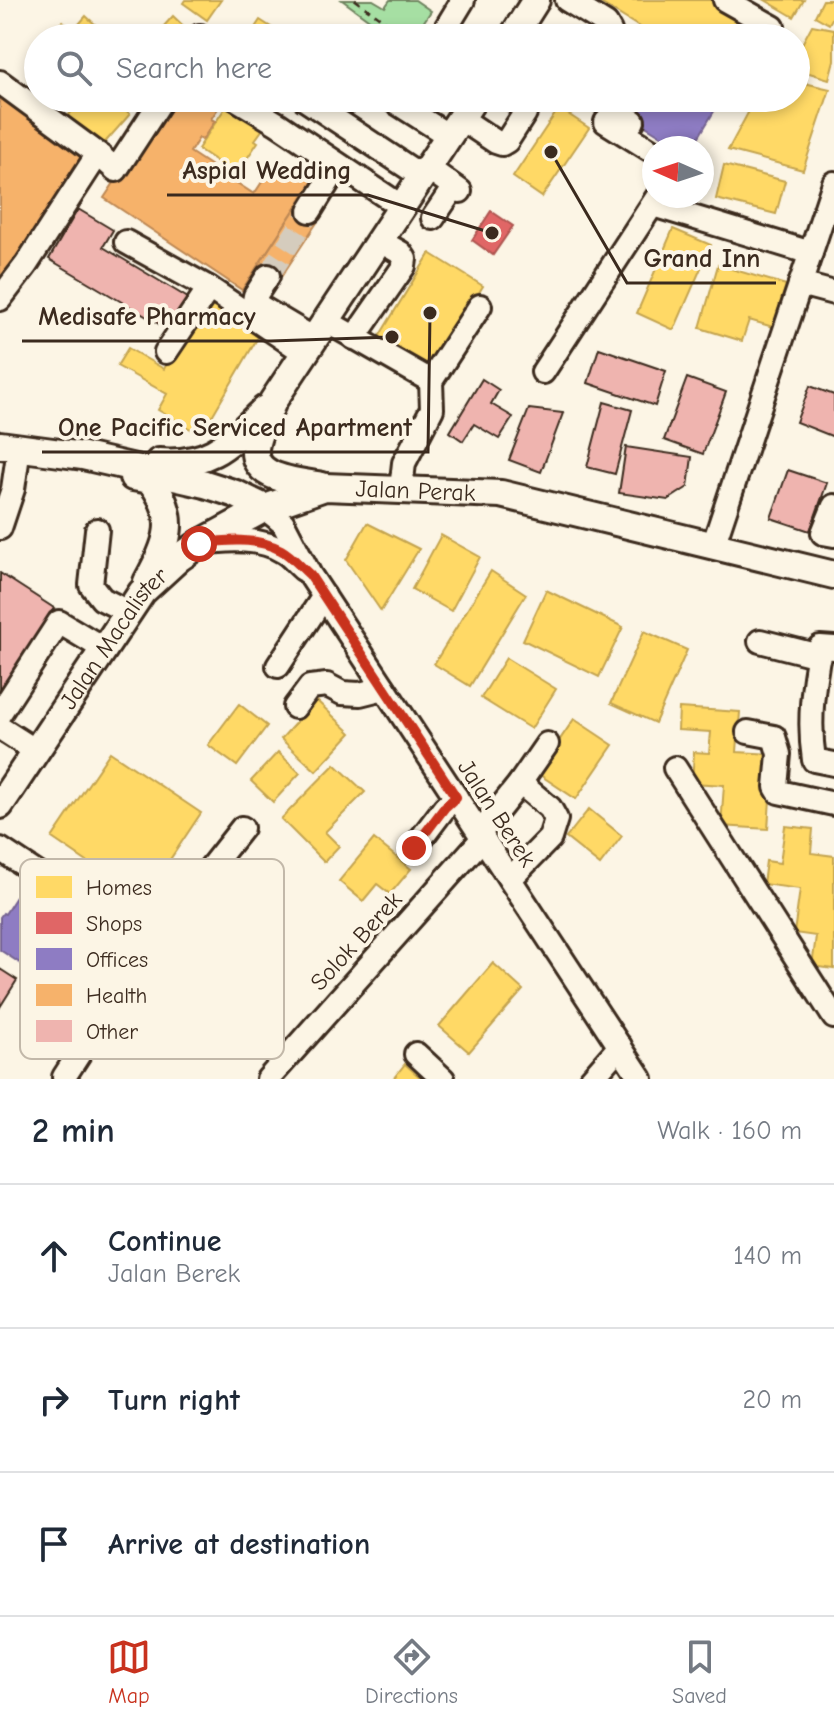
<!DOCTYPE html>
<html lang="en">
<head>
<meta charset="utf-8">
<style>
  body { margin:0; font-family:"Comic Neue",sans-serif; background:#f6f6f7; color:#1f2937 }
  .compass { position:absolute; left:642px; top:136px; width:72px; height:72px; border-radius:50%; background:#fff; box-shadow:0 4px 12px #0003; rotate:273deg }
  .stop { position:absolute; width:24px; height:24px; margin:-18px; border:6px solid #c8321e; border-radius:50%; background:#fff }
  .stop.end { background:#c8321e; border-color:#fff; box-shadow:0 2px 8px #0008 }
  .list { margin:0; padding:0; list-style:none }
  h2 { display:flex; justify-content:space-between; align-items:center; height:104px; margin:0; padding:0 32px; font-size:34px }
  h2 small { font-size:26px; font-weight:400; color:#747a83 }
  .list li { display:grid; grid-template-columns:52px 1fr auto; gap:24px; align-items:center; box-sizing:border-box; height:144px; padding:0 32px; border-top:2px solid #e0e1e3 }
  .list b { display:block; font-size:30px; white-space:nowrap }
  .list p { margin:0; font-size:26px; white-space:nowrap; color:#747a83 }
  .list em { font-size:26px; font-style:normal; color:#747a83 }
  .icon { flex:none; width:44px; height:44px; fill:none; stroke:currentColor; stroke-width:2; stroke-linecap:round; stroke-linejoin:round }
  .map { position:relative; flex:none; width:834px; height:1079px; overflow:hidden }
  .search { position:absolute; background:#fff; box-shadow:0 4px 12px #0003; left:24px; right:24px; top:24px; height:88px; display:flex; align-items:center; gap:20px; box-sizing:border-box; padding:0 28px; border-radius:44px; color:#747a83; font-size:30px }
  .sheet { height:536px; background:#fff }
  nav { display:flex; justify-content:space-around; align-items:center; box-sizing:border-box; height:112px; border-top:2px solid #e0e1e3; background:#fff; font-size:22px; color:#747a83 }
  nav a { display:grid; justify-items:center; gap:4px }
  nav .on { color:#c8321e }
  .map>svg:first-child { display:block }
</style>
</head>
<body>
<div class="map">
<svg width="834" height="1079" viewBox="0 0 834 1079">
  <rect width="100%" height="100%" fill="#fcf5e5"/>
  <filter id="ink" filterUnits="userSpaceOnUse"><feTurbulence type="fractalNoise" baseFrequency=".0125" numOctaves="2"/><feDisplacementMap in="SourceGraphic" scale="16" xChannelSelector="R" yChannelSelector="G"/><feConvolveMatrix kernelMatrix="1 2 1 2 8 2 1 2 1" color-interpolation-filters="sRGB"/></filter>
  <g filter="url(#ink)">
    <polygon fill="#a6dfa3" stroke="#708460" stroke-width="2" points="342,0 373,0 385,7 390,0 415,0 431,11 413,38 394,38"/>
    <g fill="#ffd966" stroke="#c4a450" stroke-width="2">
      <polygon points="185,0 221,0 207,20 183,3"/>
      <polygon points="596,0 717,0 768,29 762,38 657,38"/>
      <polygon points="765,0 804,0 794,17"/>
      <polygon points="823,0 834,0 834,15 829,24 815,16"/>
      <polygon points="86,16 110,38 47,38 63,21 73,31"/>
      <polygon points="173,16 194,36 192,38 153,38"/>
      <polygon points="260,20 288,38 248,38"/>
      <polygon points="812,25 834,29 834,60 829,79 796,69 796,55"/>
      <polygon points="796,81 830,89 803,170 728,150 756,98 796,98"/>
      <polygon points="84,98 126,98 120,105 130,114 101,147 66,118"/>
      <polygon points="229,102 265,126 255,140 258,142 246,160 244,158 234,173 198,149"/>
      <polygon points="559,108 589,128 542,197 513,177"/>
      <polygon points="724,165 785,181 776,214 716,199"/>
      <polygon points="673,229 711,245 674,330 637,313"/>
      <polygon points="430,253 483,286 430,372 377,340"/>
      <polygon points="718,265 786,285 773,327 749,320 742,341 700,328"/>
      <polygon points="204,299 261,332 201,435 158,410 167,394 117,366 128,348 164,369"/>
      <polygon points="367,523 419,549 381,611 346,560"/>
      <polygon points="441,535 480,557 451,611 412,589"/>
      <polygon points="491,571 526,594 470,686 434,664"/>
      <polygon points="546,590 623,627 599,677 523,640"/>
      <polygon points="644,631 687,650 655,723 611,703"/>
      <polygon points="506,658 556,689 531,729 481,698"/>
      <polygon points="316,700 351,733 316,771 281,739"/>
      <polygon points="239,704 267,726 237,766 208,745"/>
      <polygon points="679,708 740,712 737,752 773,754 768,829 721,826 724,785 692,783 694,752 709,753 711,732 678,730"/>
      <polygon points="574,719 613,745 576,799 537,773"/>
      <polygon points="110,752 201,813 143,900 52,838"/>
      <polygon points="278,752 300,773 273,802 251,781"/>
      <polygon points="335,764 365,792 325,832 339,846 324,862 281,819"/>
      <polygon points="589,809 622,836 600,865 566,838"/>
      <polygon points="785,826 813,829 811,853 834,856 834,969 812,966 816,936 794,933 800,889 763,884 766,861 780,863"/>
      <polygon points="374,839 411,869 390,894 377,884 363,901 339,881"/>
      <polygon points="493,963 523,990 469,1052 439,1026"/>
      <polygon points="405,1064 422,1079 393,1079"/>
    </g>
    <polygon fill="#e06666" stroke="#ae5450" stroke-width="2" points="491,211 513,226 493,255 472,240"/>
    <g fill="#8e7cc3" stroke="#756392" stroke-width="2">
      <polygon points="631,98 722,98 692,148 681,148 636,120 626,107"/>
      <polygon points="16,897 55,922 26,967 0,950 0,917 3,913 5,914"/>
    </g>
    <g fill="#f6b26b" stroke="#be8954" stroke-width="2">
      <polygon points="0,88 89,153 46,214 53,218 0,292"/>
      <polygon points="170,98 220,98 223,101 211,119 215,121 202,140 199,138 190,152 254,194 278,158 313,181 242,290 104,198"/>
      <polygon points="299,203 320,218 277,283 256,269"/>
    </g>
    <g fill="#efb4af" stroke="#3b2a1e" stroke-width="2">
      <polygon points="78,209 113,230 103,247 188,298 169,330 49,259"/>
      <polygon points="599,348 666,371 655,406 588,383"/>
      <polygon points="687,378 726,392 703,454 664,440"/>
      <polygon points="482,379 499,390 491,404 513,417 499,439 474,424 463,441 450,432"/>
      <polygon points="810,386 834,395 834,437 796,422"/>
      <polygon points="604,402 632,410 615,474 587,467"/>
      <polygon points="529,409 563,413 541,472 509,460"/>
      <polygon points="626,447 692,457 688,487 668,500 619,493"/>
      <polygon points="788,470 827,483 810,531 771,518"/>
      <polygon points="0,573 54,608 0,691"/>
      <polygon points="0,969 17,980 0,1007"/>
    </g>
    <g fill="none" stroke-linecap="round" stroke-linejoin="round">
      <polyline stroke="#d5ccbd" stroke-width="22" stroke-dasharray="22 11" stroke-linecap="butt" points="268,276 310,211"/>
      <g stroke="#3b2a1e" stroke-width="28">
        <g id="minor">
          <polyline points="567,0 606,24 610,31 608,38"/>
          <polyline points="725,0 773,27 766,38"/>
          <polyline points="200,36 203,38"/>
          <polyline points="440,38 463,0"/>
          <polyline points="0,82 98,154 26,265 0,299"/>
          <polyline points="235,98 278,124 402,207"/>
          <polyline points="303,98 421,176"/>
          <polyline points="389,98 449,136"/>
          <polyline points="597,98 633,121"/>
          <polyline points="460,118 496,142 502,144 507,141 525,113 522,106 511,98"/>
          <polyline points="606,122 654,152"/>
          <polyline points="98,154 116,170 163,98"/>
          <polyline points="428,168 460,191"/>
          <polyline points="653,205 811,253"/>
          <polyline points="310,211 338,166"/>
          <polyline points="433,218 454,187"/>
          <polyline points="126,242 209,288 305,353"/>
          <polyline points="268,276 255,296 254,301 257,305 314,339"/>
          <polyline points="800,284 834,293"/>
          <polyline points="326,321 431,381"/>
          <polyline points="354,338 404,266 405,259 401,253 380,241"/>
          <polyline points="166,352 209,288"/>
          <polyline points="543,372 658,196"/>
          <polyline points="401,489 404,463 432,409 431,381 480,306"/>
          <polyline points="834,506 823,533 834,535"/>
          <polyline points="265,508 283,523 310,575 641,1079"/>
          <polyline points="0,528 13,489 19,448"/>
          <polyline points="97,530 91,585 102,599 128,612"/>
          <path d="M203,543c26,-4 58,-6 81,9 7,4 13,12 19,17"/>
          <polyline points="713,546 834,183"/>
          <polyline points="760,641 819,656"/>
          <path d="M834,648l-14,-1c-7,38 -12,74 -6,113l20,4"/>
          <polyline points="278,666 324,596"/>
          <polyline points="295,707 310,687 327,685 342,693 360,694 384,688"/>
          <polyline points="0,713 59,622 104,649"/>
          <polyline points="0,728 36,751"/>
          <polyline points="748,732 774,737 779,754 776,787 779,792 834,804"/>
          <polyline points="675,768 834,1017"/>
          <polyline points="480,833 520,783 547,744"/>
          <polyline points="414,848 445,807 456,797"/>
          <polyline points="0,849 148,947"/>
          <polyline points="510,879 550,838 556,819 550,808 520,783"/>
          <polyline points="416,1054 443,1079"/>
          <polyline points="64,1077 148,947 242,828"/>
          <polyline points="268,1079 483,838"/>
          <polyline points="591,1079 620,1046"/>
        </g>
      </g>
      <g stroke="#3b2a1e" stroke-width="32">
        <g id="major">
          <polyline points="512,38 536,0"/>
          <polyline points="0,445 83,456 205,484 236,494 265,508"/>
          <path d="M159,462c53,4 70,-19 106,-53"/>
          <path d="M133,477l17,3c30,38 18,63 -3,102"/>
          <path d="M322,486c-24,-5 -75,-6 -66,-43 3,-14 12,-29 17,-42l201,-303"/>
          <path id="s1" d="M0,805l142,-213 37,-34 20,-14 66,-36 60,-21 176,7 333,81"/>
        </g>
      </g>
      <polyline stroke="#3b2a1e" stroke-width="3" stroke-dasharray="6 6" stroke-linecap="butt" points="355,0 409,38"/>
      <use href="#minor" stroke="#fcf5e5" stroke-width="22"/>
      <use href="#major" stroke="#fcf5e5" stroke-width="26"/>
    </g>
  </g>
  <g fill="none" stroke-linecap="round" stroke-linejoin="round" filter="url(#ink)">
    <path stroke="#c8321e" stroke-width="10" d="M199,544c27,-4 57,-7 82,6 11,6 20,17 29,25l146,222 -11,10 -31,41"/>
  </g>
  <g text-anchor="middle" stroke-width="8" stroke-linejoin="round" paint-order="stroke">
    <g font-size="24" fill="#3b2a1e" stroke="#fcf5e5">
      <text dy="8" stroke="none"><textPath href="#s1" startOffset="560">Jalan Perak</textPath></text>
      <text dy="8" stroke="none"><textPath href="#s1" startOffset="202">Jalan Macalister</textPath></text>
      <text transform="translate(497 813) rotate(57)" y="8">Jalan Berek</text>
      <text transform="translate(356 941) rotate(-48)" y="8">Solok Berek</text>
    </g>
  </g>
  <rect x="20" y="859" width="264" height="200" rx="12" fill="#fcf5e5" stroke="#c2b8a9" stroke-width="2"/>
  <rect x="36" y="876" width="36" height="22" fill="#ffd966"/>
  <rect x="36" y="912" width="36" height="22" fill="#e06666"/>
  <rect x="36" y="948" width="36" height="22" fill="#8e7cc3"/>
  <rect x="36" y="984" width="36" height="22" fill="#f6b26b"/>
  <rect x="36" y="1020" width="36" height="22" fill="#efb4af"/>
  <g font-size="22" fill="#3b2a1e">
    <text x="86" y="895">Homes</text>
    <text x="86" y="931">Shops</text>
    <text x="86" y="967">Offices</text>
    <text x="86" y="1003">Health</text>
    <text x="86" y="1039">Other</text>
  </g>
  <path fill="none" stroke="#3b2a1e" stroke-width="3" d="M492 233L368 195H167M551 152L627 283H776M392 337L271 341H22M430 313L428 452H42"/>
  <g fill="#3b2a1e" stroke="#fcf5e5" stroke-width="3">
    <circle cx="492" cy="233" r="8"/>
    <circle cx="551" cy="152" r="8"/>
    <circle cx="392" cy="337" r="8"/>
    <circle cx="430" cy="313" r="8"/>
  </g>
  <g font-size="26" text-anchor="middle" font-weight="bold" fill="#3b2a1e" stroke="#fcf5e5" stroke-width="8" stroke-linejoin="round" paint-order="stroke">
    <text x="267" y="179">Aspial Wedding</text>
    <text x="702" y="267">Grand Inn</text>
    <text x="147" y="325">Medisafe Pharmacy</text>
    <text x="235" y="436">One Pacific Serviced Apartment</text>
  </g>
</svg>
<svg class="compass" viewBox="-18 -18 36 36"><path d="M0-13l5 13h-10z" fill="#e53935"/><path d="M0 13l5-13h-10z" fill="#747a83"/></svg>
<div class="stop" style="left:199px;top:544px"></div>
<div class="stop end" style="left:414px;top:848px"></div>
<div class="search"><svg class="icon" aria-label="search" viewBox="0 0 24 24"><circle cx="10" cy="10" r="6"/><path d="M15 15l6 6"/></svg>Search here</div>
</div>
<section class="sheet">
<h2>2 min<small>Walk · 160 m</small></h2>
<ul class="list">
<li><svg class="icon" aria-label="ahead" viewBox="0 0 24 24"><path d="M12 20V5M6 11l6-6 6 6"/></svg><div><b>Continue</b><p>Jalan Berek</p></div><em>140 m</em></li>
<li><svg class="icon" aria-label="right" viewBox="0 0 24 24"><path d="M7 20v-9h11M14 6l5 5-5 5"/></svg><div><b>Turn right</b></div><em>20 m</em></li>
<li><svg class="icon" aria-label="arrive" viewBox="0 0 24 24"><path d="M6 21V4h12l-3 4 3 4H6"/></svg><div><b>Arrive at destination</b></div></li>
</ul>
</section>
<nav>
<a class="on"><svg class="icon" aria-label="map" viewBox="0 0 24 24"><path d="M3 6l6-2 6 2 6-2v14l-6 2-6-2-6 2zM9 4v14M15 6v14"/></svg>Map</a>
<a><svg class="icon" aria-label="directions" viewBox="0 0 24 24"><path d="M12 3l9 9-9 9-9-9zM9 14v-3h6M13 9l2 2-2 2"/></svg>Directions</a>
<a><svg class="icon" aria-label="saved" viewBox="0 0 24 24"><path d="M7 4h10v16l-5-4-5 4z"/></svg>Saved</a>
</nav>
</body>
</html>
